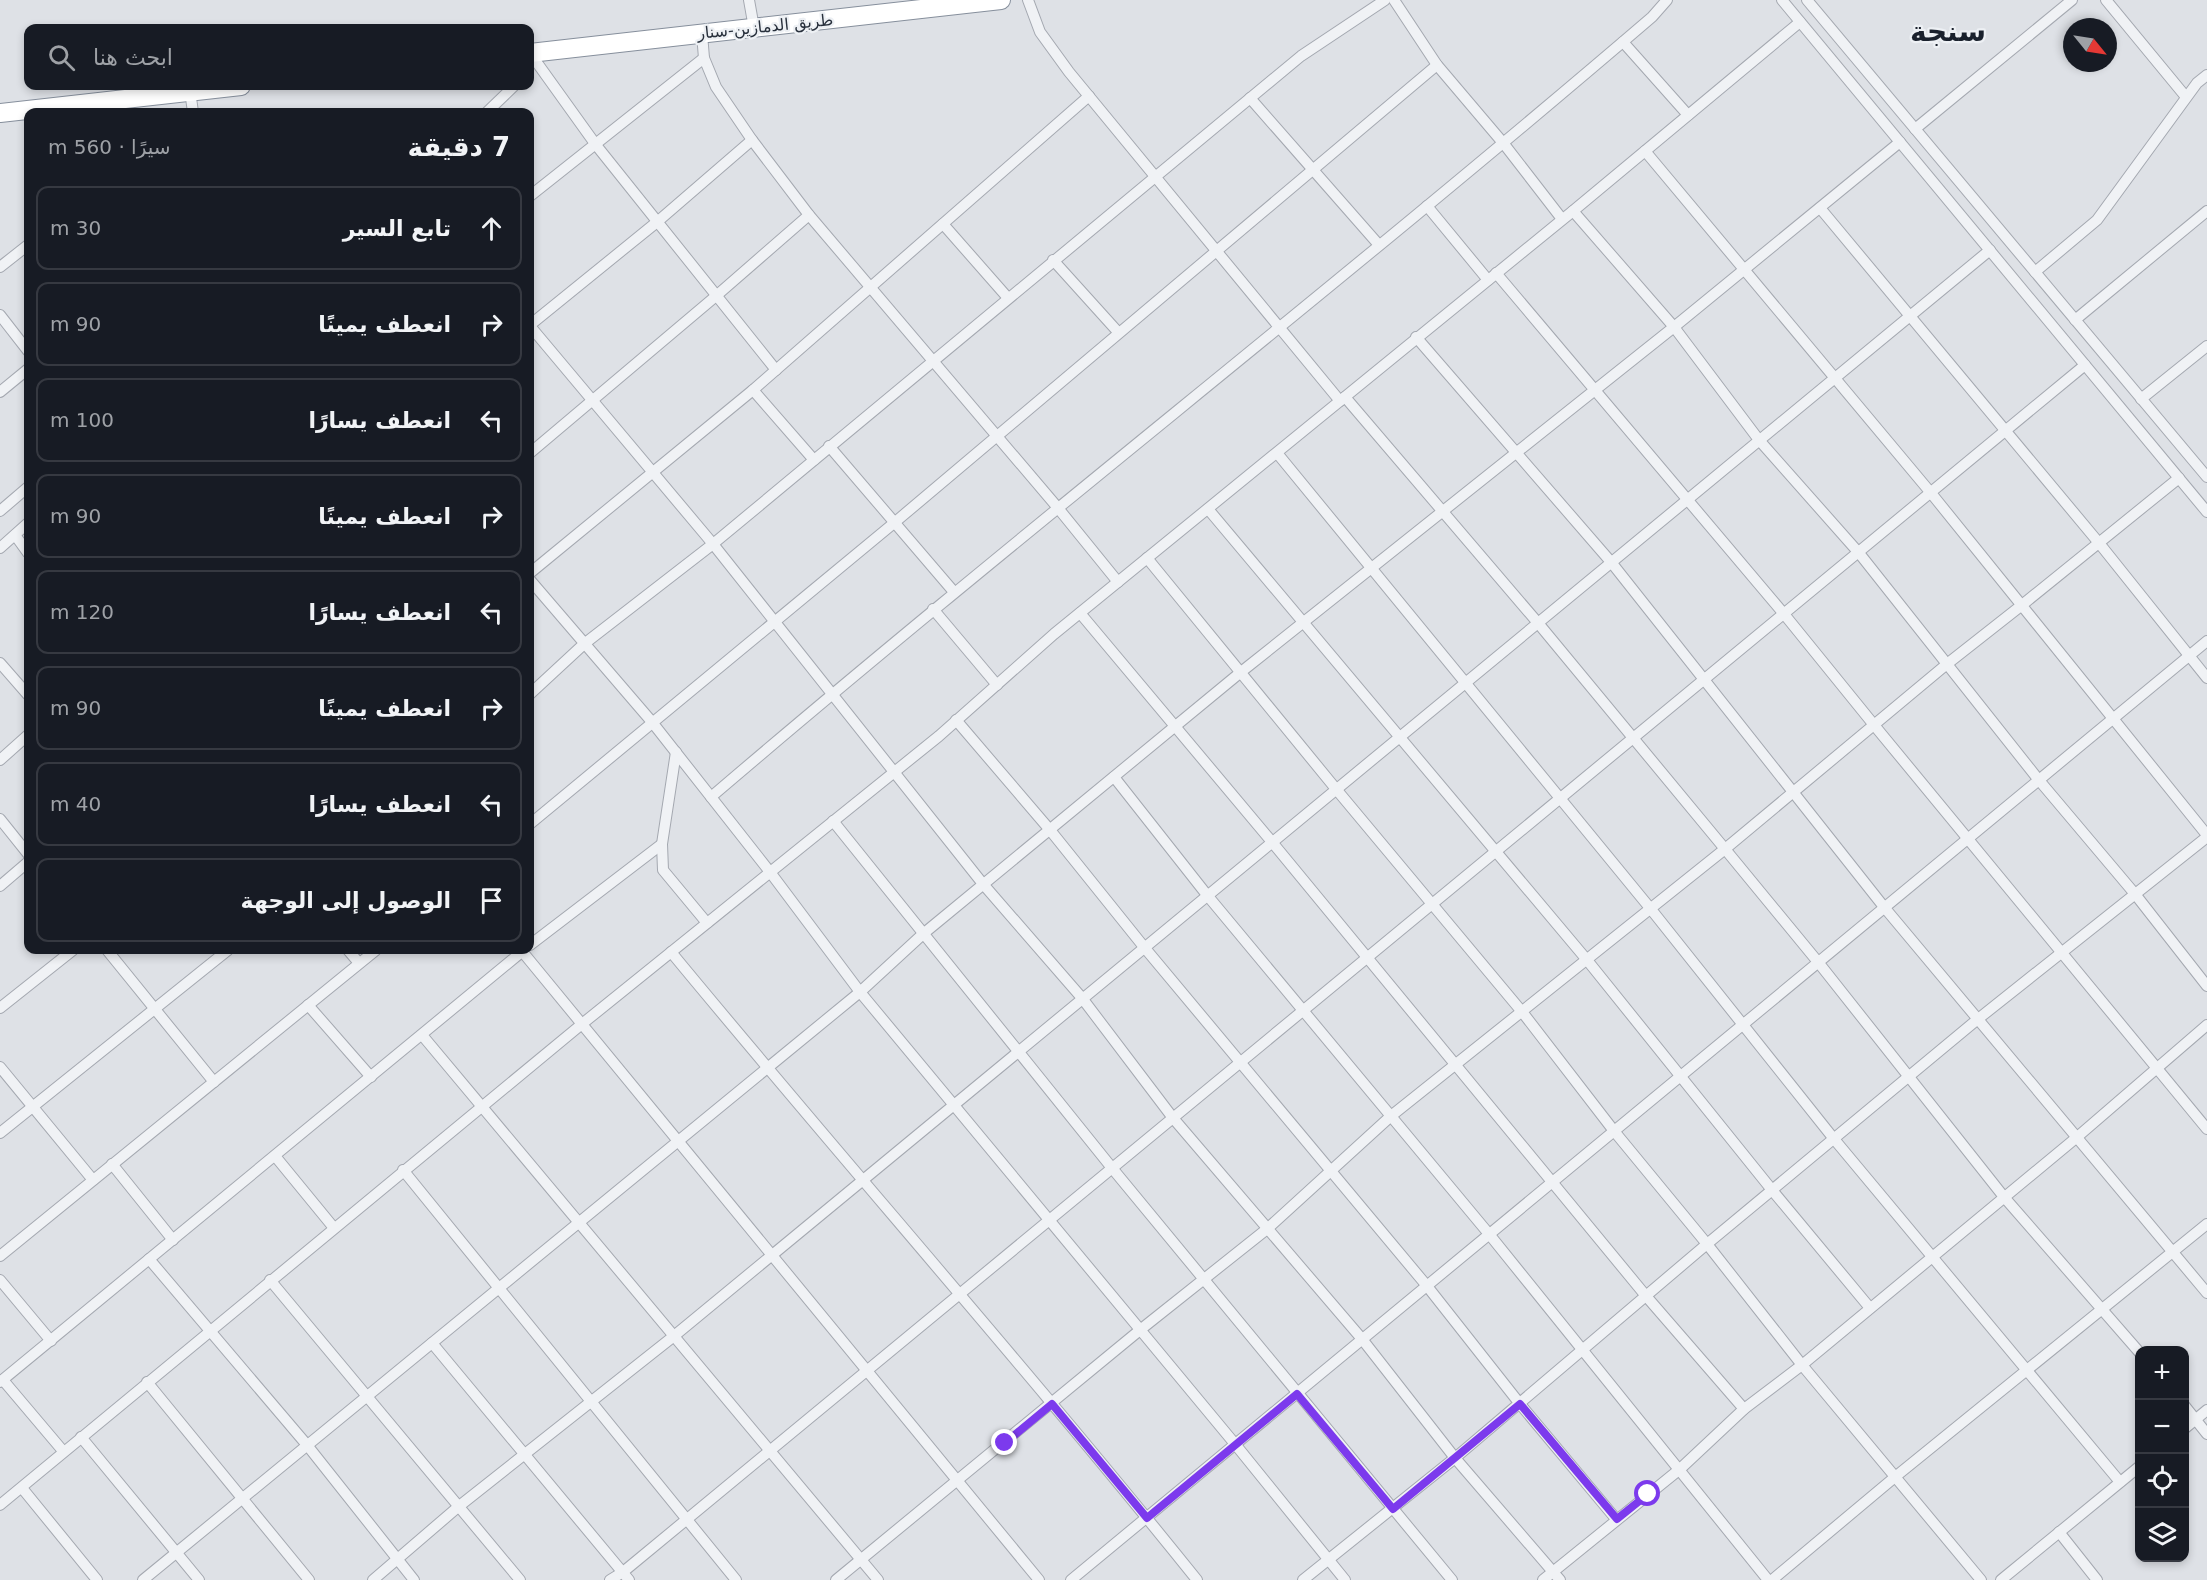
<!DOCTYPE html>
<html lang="ar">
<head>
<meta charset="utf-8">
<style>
  body { margin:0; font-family:"DejaVu Sans","Noto Naskh Arabic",sans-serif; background:#242831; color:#f1f3f6; direction:rtl }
  .controls { position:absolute; right:18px; bottom:18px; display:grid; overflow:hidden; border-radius:12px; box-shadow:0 3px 9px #0003 }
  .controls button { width:54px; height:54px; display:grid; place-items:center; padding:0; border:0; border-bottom:2px solid #363941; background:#171b24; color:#f1f3f6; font:30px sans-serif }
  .compass { position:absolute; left:2063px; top:18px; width:54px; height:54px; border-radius:50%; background:#171b24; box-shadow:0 3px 9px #0003; rotate:120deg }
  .stop { position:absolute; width:18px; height:18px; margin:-14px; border:4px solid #7c3aed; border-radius:50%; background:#fff }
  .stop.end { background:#7c3aed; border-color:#fff; box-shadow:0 2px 6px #0008 }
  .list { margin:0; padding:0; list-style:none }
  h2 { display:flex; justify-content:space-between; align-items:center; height:78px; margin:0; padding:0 24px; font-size:26px }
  h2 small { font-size:20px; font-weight:400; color:#9ea1a6 }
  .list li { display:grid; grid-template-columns:39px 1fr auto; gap:18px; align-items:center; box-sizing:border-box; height:84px; margin:0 12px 12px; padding:0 12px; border:2px solid #363941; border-radius:12px }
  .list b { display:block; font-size:22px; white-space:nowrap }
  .list em { font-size:20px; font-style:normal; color:#9ea1a6 }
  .icon { flex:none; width:33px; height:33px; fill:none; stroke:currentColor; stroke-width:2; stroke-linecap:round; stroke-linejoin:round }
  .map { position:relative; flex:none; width:2207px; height:1580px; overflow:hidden; direction:ltr }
  .search { position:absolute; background:#171b24; box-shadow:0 3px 9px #0003; left:24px; top:24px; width:510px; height:66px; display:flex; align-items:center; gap:15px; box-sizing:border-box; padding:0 21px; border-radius:12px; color:#9ea1a6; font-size:22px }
  .panel { position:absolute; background:#171b24; box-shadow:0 3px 9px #0003; left:24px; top:108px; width:510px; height:846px; border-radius:12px; direction:rtl }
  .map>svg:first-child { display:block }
</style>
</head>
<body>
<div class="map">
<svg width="2207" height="1580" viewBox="0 0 2207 1580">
  <rect width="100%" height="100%" fill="#dee1e6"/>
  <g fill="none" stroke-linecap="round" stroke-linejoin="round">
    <g stroke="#a4a8b0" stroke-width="12">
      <g id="minor">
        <polyline points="749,0 754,28"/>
        <polyline points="1028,0 1040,32 1069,72 1340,401"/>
        <polyline points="1394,0 1437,65 1504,144 1562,219"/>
        <polyline points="1782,0 2207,512"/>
        <polyline points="1807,0 2207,477"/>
        <polyline points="2106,0 2186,97"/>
        <polyline points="702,34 704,58 716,87 752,140 809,215 1058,508 1118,582"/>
        <polyline points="1623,42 1688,115"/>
        <polyline points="530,53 596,145 776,370"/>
        <polyline points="190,91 193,112"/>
        <polyline points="1250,98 1379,245"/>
        <polyline points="487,112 514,86"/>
        <polyline points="1915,129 2072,0"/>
        <polyline points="1645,151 1931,493 2207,835"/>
        <polyline points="530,196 704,58"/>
        <polyline points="1427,206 1488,280"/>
        <polyline points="1820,208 2099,543 2207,678"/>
        <polyline points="1573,211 1674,327 1759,440 1859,553 2038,779 2135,894 2207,986"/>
        <polyline points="943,224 1008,298"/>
        <polyline points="1053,260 1118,332"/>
        <polyline points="0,267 28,245"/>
        <polyline points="2035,272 2097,220 2197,83 2207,75"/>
        <polyline points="1496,273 1784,614 1874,725 2207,1129"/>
        <polyline points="0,315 28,351"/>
        <polyline points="2075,320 2207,211"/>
        <polyline points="530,325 657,222 752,140"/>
        <polyline points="530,326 713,544 983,884 1082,998 1173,1118 1362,1339 1455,1458 1560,1580"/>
        <polyline points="1416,337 1611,562 1884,907 2207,1293"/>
        <polyline points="753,390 814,460"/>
        <polyline points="0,392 28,369"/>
        <polyline points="1345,397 1538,623 1725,849 1818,962 2004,1197 2140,1353"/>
        <polyline points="2141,399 2207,346"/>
        <polyline points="829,446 954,592"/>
        <polyline points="530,453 716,296 809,215"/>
        <polyline points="1277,453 1650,908 1834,1139 2120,1482"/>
        <polyline points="1208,509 1587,960 1772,1190 1870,1308"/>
        <polyline points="0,511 28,487"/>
        <polyline points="15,535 28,553"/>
        <polyline points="0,548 28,523"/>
        <polyline points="1147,558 1336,789 1523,1013 1614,1131 1707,1244 1802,1365 1981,1580"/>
        <polyline points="530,573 753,390 1089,96"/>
        <polyline points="530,580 652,722 770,872 860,992 1235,1444 1345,1580"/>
        <polyline points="933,609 997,685"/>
        <polyline points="1080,613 1272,842 1646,1296 1744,1409"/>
        <polyline points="0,663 28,695"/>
        <polyline points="530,694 584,644 713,544 1301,56 1385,0"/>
        <polyline points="956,720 1050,830 1144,947 1427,1286 1520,1404 1616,1519"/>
        <polyline points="676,752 662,844 663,870 707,923"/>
        <polyline points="0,760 28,735"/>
        <polyline points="1114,777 1207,895 1489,1234 1768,1580"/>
        <path d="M711,797c310,-265 632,-515 941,-780l15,-17"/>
        <polyline points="0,819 28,854"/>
        <polyline points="833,821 1112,1168 1452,1580"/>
        <polyline points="530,824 894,523 1437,65"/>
        <polyline points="0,886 28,862"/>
        <polyline points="530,945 662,844"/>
        <polyline points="107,950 214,1082"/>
        <polyline points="348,950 359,963"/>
        <polyline points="521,950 1039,1580"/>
        <path d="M671,952c174,211 355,415 526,628"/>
        <polyline points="308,1005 371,1077"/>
        <polyline points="0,1008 73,950"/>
        <polyline points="422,1035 878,1580"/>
        <polyline points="0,1067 93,1180"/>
        <polyline points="0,1133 228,950"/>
        <polyline points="275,1156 334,1228"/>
        <polyline points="112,1164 173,1240"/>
        <polyline points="403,1170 736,1580"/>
        <polyline points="0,1256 376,950"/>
        <polyline points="149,1259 307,1445 414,1580"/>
        <polyline points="0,1280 51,1341"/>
        <polyline points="270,1280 520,1580"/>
        <polyline points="432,1343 629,1580"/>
        <polyline points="3,1380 63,1451"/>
        <polyline points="0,1382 524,950"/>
        <polyline points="147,1382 309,1580"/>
        <polyline points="2184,1405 2207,1434"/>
        <polyline points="2184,1429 2207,1410"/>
        <polyline points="81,1437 199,1580"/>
        <polyline points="22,1488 97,1580"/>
        <polyline points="0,1505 582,1024 939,736 1054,634 1573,211 1800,22"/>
        <polyline points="2059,1532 2097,1580"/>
        <polyline points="143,1580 860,992 923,934 1241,672 1674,327 1900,142"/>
        <polyline points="373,1580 458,1507 674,1336 1990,250"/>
        <polyline points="610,1580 623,1572 2085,365"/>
        <polyline points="836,1580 1140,1330 1267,1229 1391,1116 1725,849 1947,664 2022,605 2179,478"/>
        <polyline points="1071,1580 2207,641"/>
        <polyline points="1303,1580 1455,1458 1707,1244 1978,1019 2207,837"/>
        <polyline points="1543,1580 1680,1469 1744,1409 1802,1365 2076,1138 2207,1025"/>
        <polyline points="1772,1580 1895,1477 2207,1224"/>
        <polyline points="2001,1580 2140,1466"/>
      </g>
    </g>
    <g stroke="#868f9c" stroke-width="20">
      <g id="trunk">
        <polyline points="530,53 1001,0"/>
        <polyline points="0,113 241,86"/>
      </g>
    </g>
    <use href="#minor" stroke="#f0f2f5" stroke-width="10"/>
    <use href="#trunk" stroke="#fff" stroke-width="18"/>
  </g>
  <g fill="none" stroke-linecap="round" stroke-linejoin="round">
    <polyline stroke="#7c3aed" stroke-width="8" points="1005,1443 1052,1404 1147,1518 1297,1394 1393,1509 1520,1404 1617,1519 1648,1494"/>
  </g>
  <g text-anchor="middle" stroke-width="4.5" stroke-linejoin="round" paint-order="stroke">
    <g font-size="16" fill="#28303c" stroke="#edf0f4">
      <text transform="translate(765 26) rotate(-6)" y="6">طريق الدمازين-سنار</text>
    </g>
    <g font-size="28" font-weight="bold" fill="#1a212d" stroke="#edf0f4">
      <text x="1948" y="41">سنجة</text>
    </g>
  </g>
</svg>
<div class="controls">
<button>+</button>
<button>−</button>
<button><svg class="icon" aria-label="locate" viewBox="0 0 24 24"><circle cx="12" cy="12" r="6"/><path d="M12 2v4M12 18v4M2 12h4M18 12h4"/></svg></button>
<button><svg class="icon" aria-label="layers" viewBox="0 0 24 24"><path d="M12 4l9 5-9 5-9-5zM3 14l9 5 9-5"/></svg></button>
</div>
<svg class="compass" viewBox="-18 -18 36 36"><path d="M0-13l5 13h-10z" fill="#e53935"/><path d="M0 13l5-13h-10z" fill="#9ea1a6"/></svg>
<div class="stop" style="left:1648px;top:1494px"></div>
<div class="stop end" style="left:1005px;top:1443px"></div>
<div class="search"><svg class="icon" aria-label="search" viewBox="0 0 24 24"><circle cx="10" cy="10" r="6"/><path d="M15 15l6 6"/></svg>ابحث هنا</div>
<section class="panel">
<h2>7 دقيقة<small>سيرًا · 560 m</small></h2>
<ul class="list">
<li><svg class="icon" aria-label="ahead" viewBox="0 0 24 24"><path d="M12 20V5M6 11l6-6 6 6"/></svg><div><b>تابع السير</b></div><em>30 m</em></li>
<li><svg class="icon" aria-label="right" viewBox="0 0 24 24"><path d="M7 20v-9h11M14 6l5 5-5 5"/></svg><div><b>انعطف يمينًا</b></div><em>90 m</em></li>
<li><svg class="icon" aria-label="left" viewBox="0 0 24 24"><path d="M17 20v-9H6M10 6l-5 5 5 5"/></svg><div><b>انعطف يسارًا</b></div><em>100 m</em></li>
<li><svg class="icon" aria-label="right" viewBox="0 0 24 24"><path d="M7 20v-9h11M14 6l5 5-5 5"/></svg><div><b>انعطف يمينًا</b></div><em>90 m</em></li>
<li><svg class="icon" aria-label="left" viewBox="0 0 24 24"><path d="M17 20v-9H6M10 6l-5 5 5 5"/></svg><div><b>انعطف يسارًا</b></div><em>120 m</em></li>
<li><svg class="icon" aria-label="right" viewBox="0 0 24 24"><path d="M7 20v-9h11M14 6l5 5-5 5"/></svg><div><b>انعطف يمينًا</b></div><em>90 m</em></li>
<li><svg class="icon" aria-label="left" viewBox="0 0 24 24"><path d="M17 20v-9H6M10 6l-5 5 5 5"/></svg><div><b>انعطف يسارًا</b></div><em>40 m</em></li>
<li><svg class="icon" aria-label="arrive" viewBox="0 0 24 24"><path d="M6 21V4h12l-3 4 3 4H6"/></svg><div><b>الوصول إلى الوجهة</b></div></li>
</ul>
</section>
</div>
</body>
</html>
